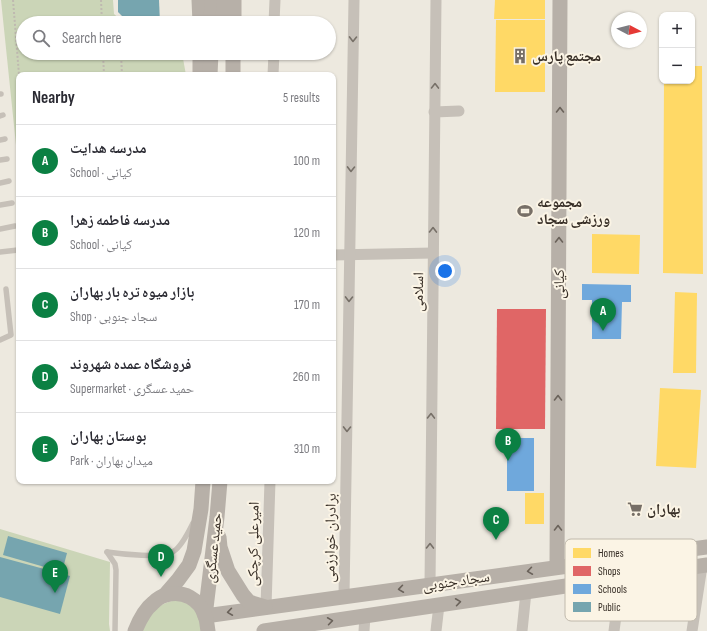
<!DOCTYPE html>
<html lang="en">
<head>
<meta charset="utf-8">
<style>
  body { margin:0; font-family:"Sofia Sans Condensed","Noto Naskh Arabic",sans-serif; background:#f2f2f3; color:#2b2b33 }
  .controls { position:absolute; right:12px; top:12px; display:grid; overflow:hidden; border-radius:8px; box-shadow:0 1px 3px #0004 }
  .controls button { width:36px; height:36px; display:grid; place-items:center; padding:0; border:0; border-bottom:1px solid #e1e1e2; background:#fff; color:#2b2b33; font:20px sans-serif }
  .compass { position:absolute; left:611px; top:12px; width:36px; height:36px; border-radius:50%; background:#fff; box-shadow:0 1px 3px #0004; rotate:97deg }
  .you { position:absolute; left:445px; top:271px; width:14px; height:14px; margin:-10px; border:3px solid #fff; border-radius:50%; background:#1a73e8; box-shadow:0 0 0 6px #1a73e833 }
  .badge { display:grid; place-items:center; width:26px; height:26px; border-radius:50%; background:#0b8043; color:#fff; font-size:13px; font-weight:700 }
  .pin { position:absolute; translate:-50% -33px; filter:drop-shadow(0 1px 2px #0008) }
  .pin::after { content:''; position:absolute; top:21px; width:14px; height:12px; background:inherit; clip-path:polygon(0 0,100% 0,50% 100%) }
  .list { margin:0; padding:0; list-style:none }
  h2 { display:flex; justify-content:space-between; align-items:center; height:52px; margin:0; padding:0 16px; font-size:17px }
  h2 small { font-size:13px; font-weight:400; color:#7c7c81 }
  .list li { display:grid; grid-template-columns:26px 1fr auto; gap:12px; align-items:center; box-sizing:border-box; height:72px; padding:0 16px; border-top:1px solid #e1e1e2 }
  .list b { display:block; font-size:15px; white-space:nowrap }
  .list p { margin:0; font-size:13px; white-space:nowrap; color:#7c7c81 }
  .list em { font-size:13px; font-style:normal; color:#7c7c81 }
  .icon { flex:none; width:22px; height:22px; fill:none; stroke:currentColor; stroke-width:2; stroke-linecap:round; stroke-linejoin:round }
  .map { position:relative; flex:none; width:707px; height:631px; overflow:hidden }
  .search { position:absolute; background:#fff; box-shadow:0 1px 3px #0004; left:16px; top:16px; width:320px; height:44px; display:flex; align-items:center; gap:10px; box-sizing:border-box; padding:0 14px; border-radius:22px; color:#7c7c81; font-size:15px }
  .panel { position:absolute; background:#fff; box-shadow:0 1px 3px #0004; left:16px; top:72px; width:320px; height:412px; border-radius:8px }
  .map>svg:first-child { display:block }
</style>
</head>
<body>
<div class="map">
<svg width="707" height="631" viewBox="0 0 707 631">
  <rect width="100%" height="100%" fill="#ede9df"/>
  <g fill="#cbd5b7">
    <polygon points="1,0 113,0 114,14 124,23 23,23 23,53 182,53 186,75 19,75 19,174"/>
    <polygon points="0,529 110,562 109,624 110,631 0,631"/>
    <path d="M172,601h9l8,3 10,11 3,16h-60c8,-16 12,-25 30,-30z"/>
  </g>
  <g fill="#ffd966">
    <polygon points="495,0 545,0 545,19 494,19"/>
    <polygon points="496,20 545,20 545,92 495,92"/>
    <polygon points="692,66 702,66 703,274 663,273 664,81 692,81"/>
    <polygon points="592,234 640,235 639,274 592,273"/>
    <polygon points="675,292 697,293 696,373 673,373"/>
    <polygon points="660,388 701,390 696,468 656,466"/>
    <rect x="525" y="493" width="19" height="31"/>
  </g>
  <polygon fill="#e06666" points="497,309 546,309 545,429 496,429"/>
  <g fill="#6fa8dc">
    <polygon points="582,284 631,285 631,302 622,302 621,339 592,339 592,300 582,300"/>
    <rect x="507" y="438" width="27" height="53"/>
  </g>
  <g fill="#76a5af">
    <polygon points="118,0 159,0 160,23 129,23 118,12"/>
    <polygon points="8,536 67,553 62,572 3,555"/>
    <polygon points="0,557 70,576 60,614 0,597"/>
  </g>
  <g fill="none" stroke-linecap="round" stroke-linejoin="round">
    <g stroke="#bfb9b0" stroke-width="2" stroke-dasharray="2 2" stroke-linecap="butt">
      <polyline points="13,0 19,75"/>
      <polyline points="101,0 102,23"/>
      <polyline points="103,53 104,75"/>
      <polyline points="121,53 122,75"/>
    </g>
    <g stroke="#c6c0b8" stroke-width="5.5">
      <polyline points="0,94 1,94"/>
      <polyline points="0,116 3,115"/>
      <polyline points="0,140 5,139"/>
      <polyline points="0,160 7,159"/>
      <polyline points="0,183 9,181"/>
      <polyline points="0,205 12,203"/>
      <polyline points="0,229 15,226"/>
      <polyline points="0,252 18,250"/>
      <polyline points="0,340 11,335 6,289"/>
      <path d="M107,552c14,2 56,7 67,-1 8,-5 15,-20 19,-28"/>
      <polyline points="107,552 115,564 116,570 115,631"/>
    </g>
    <g stroke="#c6c0b8" stroke-width="11">
      <polyline points="274,23 275,0"/>
      <polyline points="273,75 274,53"/>
      <polyline points="434,112 459,111"/>
      <polyline points="333,255 433,253"/>
      <polyline points="430,585 436,0"/>
      <polyline points="344,596 354,0"/>
      <polyline points="266,607 270,481"/>
      <polyline points="364,631 365,616"/>
      <polyline points="436,631 439,605"/>
      <polyline points="522,631 526,592"/>
      <polyline points="614,631 621,578"/>
      <polyline points="692,631 702,566"/>
    </g>
    <g stroke="#b7b0a8" stroke-width="15">
      <polyline points="199,0 200,23"/>
      <polyline points="211,23 212,0"/>
      <polyline points="223,23 224,0"/>
      <polyline points="234,23 234,0"/>
      <polyline points="200,53 200,75"/>
      <polyline points="210,75 211,53"/>
      <polyline points="233,75 233,53"/>
      <polyline points="220,481 217,517 205,616 707,547"/>
      <polyline points="219,537 220,547 228,571 243,595 249,602 265,607"/>
      <polyline points="557,567 560,0"/>
      <polyline points="165,595 178,580 189,565 194,551 201,509 203,481"/>
      <path d="M135,631c4,-10 9,-21 18,-28 3,-3 9,-7 13,-8 17,-5 34,4 39,21 2,4 2,10 3,15"/>
      <polyline points="264,631 707,565"/>
    </g>
  </g>
  <defs><path id="oneway-chevron" d="M-2-3.5L2.5 0L-2 3.5" fill="none" stroke-width="1.6" stroke-linecap="round" stroke-linejoin="round"/></defs>
  <g stroke="#777068">
    <use href="#oneway-chevron" transform="translate(353 39) rotate(91)"/>
    <use href="#oneway-chevron" transform="translate(435 86) rotate(-89)"/>
    <use href="#oneway-chevron" transform="translate(351 169) rotate(91)"/>
    <use href="#oneway-chevron" transform="translate(433 230) rotate(-89)"/>
    <use href="#oneway-chevron" transform="translate(349 299) rotate(91)"/>
    <use href="#oneway-chevron" transform="translate(431 416) rotate(-89)"/>
    <use href="#oneway-chevron" transform="translate(347 429) rotate(91)"/>
    <use href="#oneway-chevron" transform="translate(430 546) rotate(-89)"/>
  </g>
  <g stroke="#6a625a">
    <use href="#oneway-chevron" transform="translate(560 110) rotate(-90)"/>
    <use href="#oneway-chevron" transform="translate(559 240) rotate(-90)"/>
    <use href="#oneway-chevron" transform="translate(558 398) rotate(-90)"/>
    <use href="#oneway-chevron" transform="translate(558 528) rotate(-90)"/>
    <use href="#oneway-chevron" transform="translate(530 571) rotate(172)"/>
    <use href="#oneway-chevron" transform="translate(401 589) rotate(172)"/>
    <use href="#oneway-chevron" transform="translate(458 602) rotate(-8)"/>
    <use href="#oneway-chevron" transform="translate(230 612) rotate(172)"/>
    <use href="#oneway-chevron" transform="translate(330 621) rotate(-8)"/>
  </g>
  <defs>
    <g id="building-bare" transform="scale(1.2)"><path d="M-4-6H4V6H1V3H-1V6H-4ZM-2.5-4.3h1.7v1.8h-1.7ZM.8-4.3h1.7v1.8H.8ZM-2.5-1h1.7V.8h-1.7ZM.8-1h1.7V.8H.8Z" fill="#776f67" stroke="#fbf4e5" stroke-width="2.5" paint-order="stroke"/></g>
    <g id="stadium-bare" transform="scale(1.2)"><path d="M0-5a6.5 5 0 1 0 0 10a6.5 5 0 1 0 0-10ZM-3.5-1.8h7v3.6h-7Z" fill="#776f67" stroke="#fbf4e5" stroke-width="2.5" paint-order="stroke"/></g>
    <g id="supermarket-bare" transform="scale(1.2)"><path d="M-6-5.5h2.5l.6 2H6L4.5 2H-2.5L-4.4-4H-6ZM-1.5 3.2a1.3 1.3 0 1 0 .1 0ZM3 3.2a1.3 1.3 0 1 0 .1 0Z" fill="#776f67" stroke="#fbf4e5" stroke-width="2.5" paint-order="stroke"/></g>
  </defs>
  <g fill-rule="evenodd">
    <use href="#building-bare" x="520" y="56"/>
    <use href="#stadium-bare" x="525" y="211"/>
    <use href="#supermarket-bare" x="635" y="509"/>
  </g>
  <g text-anchor="middle" stroke-width="4" stroke-linejoin="round" paint-order="stroke">
    <g font-size="15" font-weight="bold" fill="#372e26" stroke="#fbf4e5" text-anchor="start">
      <text x="532" y="61">مجتمع پارس</text>
      <text x="537" y="207">مجموعه<tspan x="537" dy="17">ورزشی سجاد</tspan></text>
      <text x="647" y="514">بهاران</text>
    </g>
    <g font-size="15" fill="#372e26" stroke="#fbf4e5">
      <text transform="translate(559 284) rotate(-90)" y="5">کیانی</text>
      <text transform="translate(418 292) rotate(-89)" y="5">اسلامی</text>
      <text transform="translate(330 538) rotate(-89)" y="5">برادران خوارزمی</text>
      <text transform="translate(253 544) rotate(-89)" y="5">امیرعلی کرچکی</text>
      <text transform="translate(213 548) rotate(-84)" y="5">حمید عسگری</text>
      <text transform="translate(456 581) rotate(-8)" y="5">سجاد جنوبی</text>
    </g>
  </g>
  <rect x="565" y="539" width="132" height="82" rx="6" fill="#fbf4e5" stroke="#c0b9ac" stroke-width="1"/>
  <rect x="573" y="548" width="18" height="10" fill="#ffd966"/>
  <rect x="573" y="566" width="18" height="10" fill="#e06666"/>
  <rect x="573" y="584" width="18" height="10" fill="#6fa8dc"/>
  <rect x="573" y="602" width="18" height="10" fill="#76a5af"/>
  <g font-size="11" fill="#372e26">
    <text x="598" y="557">Homes</text>
    <text x="598" y="575">Shops</text>
    <text x="598" y="593">Schools</text>
    <text x="598" y="611">Public</text>
  </g>
</svg>
<div class="controls">
<button>+</button>
<button>−</button>
</div>
<svg class="compass" viewBox="-18 -18 36 36"><path d="M0-13l5 13h-10z" fill="#e53935"/><path d="M0 13l5-13h-10z" fill="#7c7c81"/></svg>
<div class="you"></div>
<div class="pin badge" style="left:603px;top:331px">A</div>
<div class="pin badge" style="left:508px;top:461px">B</div>
<div class="pin badge" style="left:496px;top:540px">C</div>
<div class="pin badge" style="left:161px;top:577px">D</div>
<div class="pin badge" style="left:55px;top:593px">E</div>
<div class="search"><svg class="icon" aria-label="search" viewBox="0 0 24 24"><circle cx="10" cy="10" r="6"/><path d="M15 15l6 6"/></svg>Search here</div>
<section class="panel">
<h2>Nearby<small>5 results</small></h2>
<ul class="list">
<li><span class="badge">A</span><div><b>مدرسه هدایت</b><p>School · کیانی</p></div><em>100 m</em></li>
<li><span class="badge">B</span><div><b>مدرسه فاطمه زهرا</b><p>School · کیانی</p></div><em>120 m</em></li>
<li><span class="badge">C</span><div><b>بازار میوه تره بار بهاران</b><p>Shop · سجاد جنوبی</p></div><em>170 m</em></li>
<li><span class="badge">D</span><div><b>فروشگاه عمده شهروند</b><p>Supermarket · حمید عسگری</p></div><em>260 m</em></li>
<li><span class="badge">E</span><div><b>بوستان بهاران</b><p>Park · میدان بهاران</p></div><em>310 m</em></li>
</ul>
</section>
</div>
</body>
</html>
